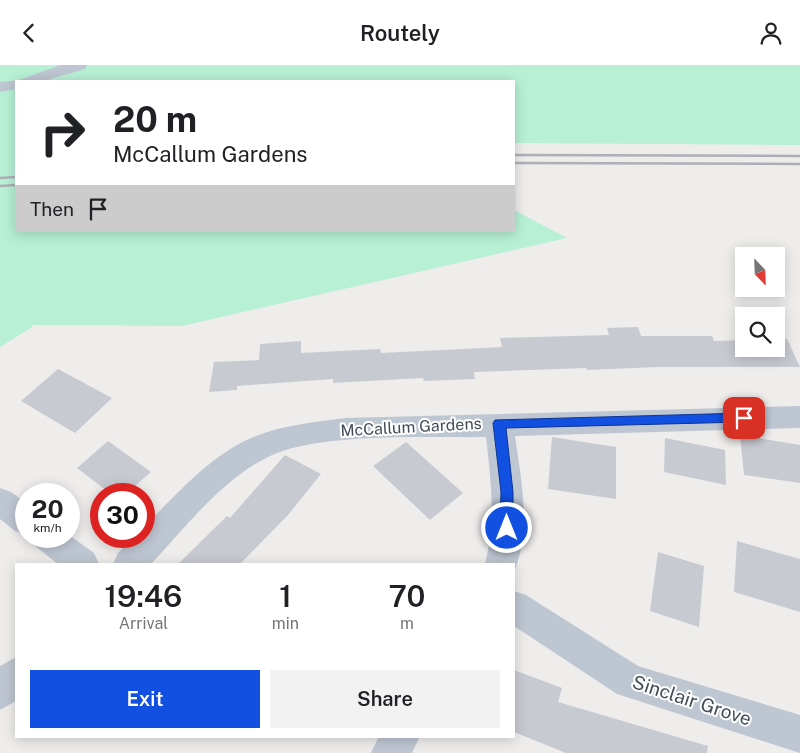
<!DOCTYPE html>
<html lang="en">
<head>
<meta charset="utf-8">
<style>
  body { margin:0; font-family:"Public Sans",sans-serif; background:#f2f2f2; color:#202124; height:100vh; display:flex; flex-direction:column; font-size:19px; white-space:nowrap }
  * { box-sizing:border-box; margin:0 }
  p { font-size:16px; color:#757577 }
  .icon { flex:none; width:28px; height:28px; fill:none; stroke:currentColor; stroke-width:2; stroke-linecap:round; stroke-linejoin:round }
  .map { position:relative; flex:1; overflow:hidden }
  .details { position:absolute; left:15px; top:498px; width:500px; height:175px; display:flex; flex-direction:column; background:#fff; border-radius:0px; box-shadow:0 2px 12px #0003 }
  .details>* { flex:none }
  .guide { position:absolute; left:15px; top:15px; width:500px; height:152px; border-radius:0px; box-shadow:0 2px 12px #0003; background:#fff; color:#202124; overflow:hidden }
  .needle { width:32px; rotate:157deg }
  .fabs { position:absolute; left:735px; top:182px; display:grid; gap:10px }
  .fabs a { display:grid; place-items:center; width:50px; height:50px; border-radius:0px; background:#fff; box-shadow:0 2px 12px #0003; font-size:25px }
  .speed { position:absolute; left:15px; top:418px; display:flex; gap:10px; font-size:25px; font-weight:700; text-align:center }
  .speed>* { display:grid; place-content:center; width:65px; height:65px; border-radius:50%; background:#fff; box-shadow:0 2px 12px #0003; line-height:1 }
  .speed small { font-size:12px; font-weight:400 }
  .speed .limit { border:8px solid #d22; background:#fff; color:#111 }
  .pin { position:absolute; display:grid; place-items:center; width:42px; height:42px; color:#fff; margin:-21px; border-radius:10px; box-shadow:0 2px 8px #0006 }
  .me { position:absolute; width:55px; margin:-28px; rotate:0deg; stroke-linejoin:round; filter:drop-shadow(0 0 4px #0008) }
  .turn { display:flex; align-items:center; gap:18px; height:105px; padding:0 15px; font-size:22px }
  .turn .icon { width:65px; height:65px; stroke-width:2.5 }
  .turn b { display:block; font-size:35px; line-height:42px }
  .then { display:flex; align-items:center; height:48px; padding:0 15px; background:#0003; gap:10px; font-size:19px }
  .eta { display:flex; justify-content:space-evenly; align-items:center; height:85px; text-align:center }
  .eta b { font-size:30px; font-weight:600; line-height:35px }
  .button { display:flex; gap:10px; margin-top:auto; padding:10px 15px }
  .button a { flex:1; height:58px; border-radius:0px; background:#1250e2; color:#fff; font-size:20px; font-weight:600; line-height:58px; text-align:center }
  .button a+a { background:#f2f2f2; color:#202124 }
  header { display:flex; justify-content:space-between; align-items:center; height:65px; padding:0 15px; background:#fff; font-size:22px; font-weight:600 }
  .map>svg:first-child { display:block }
</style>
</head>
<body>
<header><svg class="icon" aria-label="back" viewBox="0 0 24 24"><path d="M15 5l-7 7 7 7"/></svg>Routely<svg class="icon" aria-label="person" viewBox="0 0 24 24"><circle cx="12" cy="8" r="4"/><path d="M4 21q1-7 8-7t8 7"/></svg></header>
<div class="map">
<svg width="800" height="688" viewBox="0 0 800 688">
  <rect width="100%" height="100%" fill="#efecec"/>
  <!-- green -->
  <path fill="#b7f0d5" d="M0,0H800V80L514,78V16H16V166H514V145L567,173L182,261L32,260V262L0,282Z"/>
  <!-- building -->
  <path fill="#c8cad2" d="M638,262L641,271H712L714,276L744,275V284H776V274H787L800,302H658L587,305L586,303L474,307L475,314L424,316L423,313L333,318V314L237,321V325L209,327L214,297L259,295L260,279L301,276V288L380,284L381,288L502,282L500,273L609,270L607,263Z
    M58,304L112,333L75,368L21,336Z
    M740,370L800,380V418L744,410Z
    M552,372L616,382V434L548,424Z
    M665,373L725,385L726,420L664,407Z
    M108,376L151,407L126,429H111L77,403Z
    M406,377L463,428L430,455L373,401Z
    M285,390L321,409L288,450L240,499H178L227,451L230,453Z
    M737,476L800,494V547L734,527Z
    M658,487L704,501L699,562L650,546Z
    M514,605L562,623L558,637L708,681L707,688H566L514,667Z"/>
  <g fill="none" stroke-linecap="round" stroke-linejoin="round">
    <!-- minor -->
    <path fill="#bec6d2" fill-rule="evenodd" d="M61,0H87L85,4L44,16H16V24L0,27V17L19,15Z
      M800,341V363L515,371C521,414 532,465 514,507V499H485C496,456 491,415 486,372C429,373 317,367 268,392C221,415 186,462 151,499H113L118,488L135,471H144V462C176,430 212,388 256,371C284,360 315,357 345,353Z
      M0,423L11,427L26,438V470L15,466L0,454Z
      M69,470L94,488L99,499H58L35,481L30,471Z
      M514,526L526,530L638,601L800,650V688L617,629L514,561Z
      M16,592V636L0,645V601Z
      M379,671H420L412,688H371Z"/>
    <!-- rail -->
    <path stroke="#aeb0b7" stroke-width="2.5" d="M514,90L800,91
      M514,98L800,99
      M0,113L16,112
      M0,121L16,120"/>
  </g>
  <!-- route -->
  <path fill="#1250e2" stroke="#0c3493" d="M744,348L749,353L744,357L506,363L513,427V463L511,467L507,469L502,467L500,463L501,427L493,358L495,355Z"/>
  <g text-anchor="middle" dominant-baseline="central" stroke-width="4" stroke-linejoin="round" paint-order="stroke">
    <!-- street labels -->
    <g font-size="16" fill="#444c5a" stroke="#fff">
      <text transform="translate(411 362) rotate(-3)">McCallum Gardens</text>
    </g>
    <!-- near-street labels -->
    <g font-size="19" fill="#444c5a" stroke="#fff">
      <text transform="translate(692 635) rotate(18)">Sinclair Grove</text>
    </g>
  </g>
</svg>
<div class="fabs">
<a><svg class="needle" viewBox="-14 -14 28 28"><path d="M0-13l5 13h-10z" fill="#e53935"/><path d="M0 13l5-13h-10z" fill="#757577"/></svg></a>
<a><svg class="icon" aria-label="search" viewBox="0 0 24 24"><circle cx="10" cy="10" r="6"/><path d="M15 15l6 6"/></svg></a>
</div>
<div class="speed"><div>20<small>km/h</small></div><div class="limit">30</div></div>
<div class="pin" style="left:744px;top:353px;background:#d93025"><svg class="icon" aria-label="arrive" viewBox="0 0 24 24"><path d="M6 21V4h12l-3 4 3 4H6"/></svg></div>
<svg class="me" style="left:507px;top:463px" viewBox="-20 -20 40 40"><circle r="17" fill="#1250e2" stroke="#fff" stroke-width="3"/><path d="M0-11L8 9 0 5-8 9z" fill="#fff"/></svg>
<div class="guide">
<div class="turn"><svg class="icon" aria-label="right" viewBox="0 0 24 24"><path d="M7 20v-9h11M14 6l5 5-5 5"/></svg><div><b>20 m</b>McCallum Gardens</div></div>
<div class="then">Then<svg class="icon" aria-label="arrive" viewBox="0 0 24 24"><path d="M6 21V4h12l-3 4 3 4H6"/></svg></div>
</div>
<section class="details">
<div class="eta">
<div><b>19:46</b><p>Arrival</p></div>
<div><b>1</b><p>min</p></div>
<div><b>70</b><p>m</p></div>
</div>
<div class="button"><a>Exit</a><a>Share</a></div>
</section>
</div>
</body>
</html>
